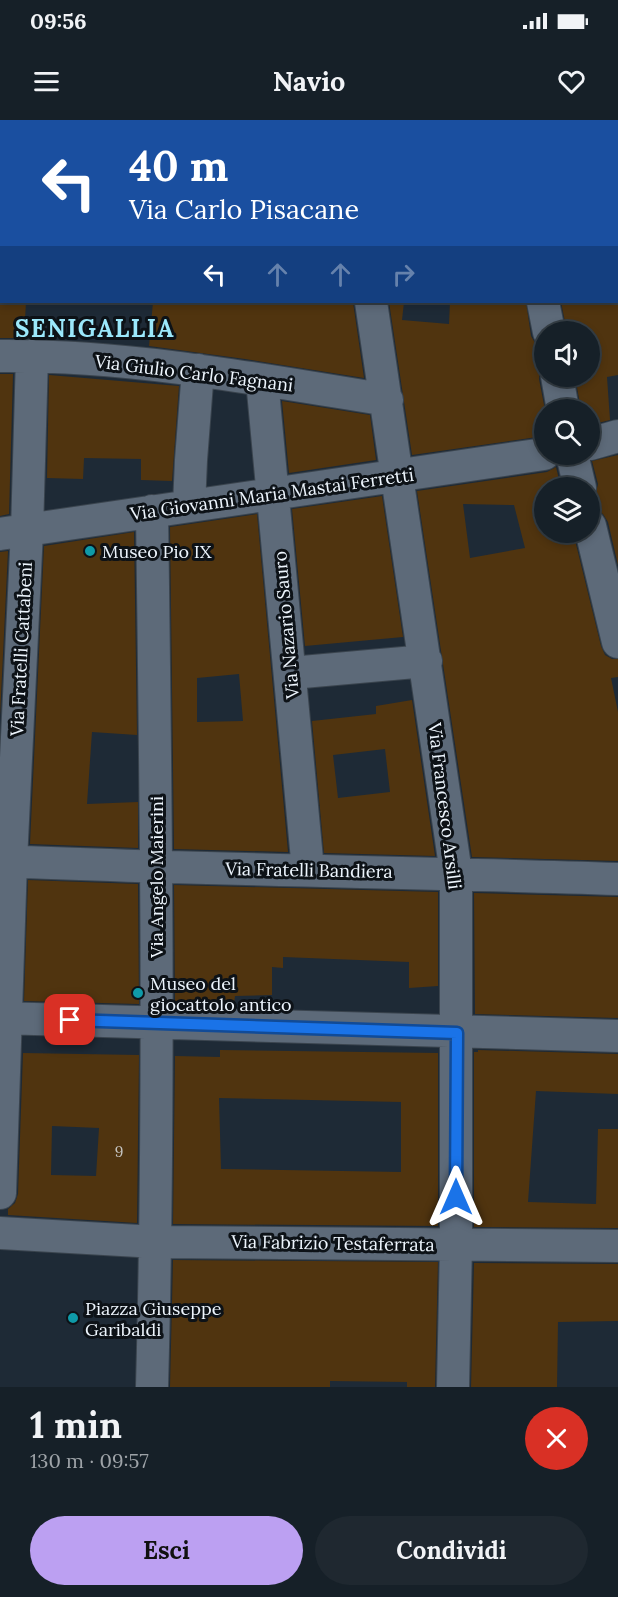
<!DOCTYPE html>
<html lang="it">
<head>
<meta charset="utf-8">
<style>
  body { margin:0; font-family:Lora,serif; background:#1f2830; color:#f1f3f6; height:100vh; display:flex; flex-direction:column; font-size:22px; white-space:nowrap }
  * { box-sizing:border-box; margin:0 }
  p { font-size:20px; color:#9ea3a8 }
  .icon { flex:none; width:33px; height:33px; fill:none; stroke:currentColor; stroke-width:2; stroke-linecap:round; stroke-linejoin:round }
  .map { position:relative; height:1267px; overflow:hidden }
  .side { display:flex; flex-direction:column; background:#162028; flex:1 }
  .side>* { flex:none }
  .banner { position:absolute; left:0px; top:0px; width:618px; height:183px; box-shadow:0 3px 9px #0003,0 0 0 2px #353e45; background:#1a4fa0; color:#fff; overflow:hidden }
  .controls { position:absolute; left:534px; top:201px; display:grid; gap:12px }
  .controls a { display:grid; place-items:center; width:66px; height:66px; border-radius:50%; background:#162028; box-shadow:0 3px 9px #0003,0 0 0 2px #353e45; font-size:30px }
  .pin { position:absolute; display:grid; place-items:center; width:51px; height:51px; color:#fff; margin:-26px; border-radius:12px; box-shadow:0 3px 9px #0006 }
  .me { position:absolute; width:66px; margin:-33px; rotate:0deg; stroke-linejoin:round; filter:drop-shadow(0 0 4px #0008) }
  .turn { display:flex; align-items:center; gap:21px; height:126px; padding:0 30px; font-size:27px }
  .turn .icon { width:78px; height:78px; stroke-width:2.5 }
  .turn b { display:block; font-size:42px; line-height:51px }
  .lanes { display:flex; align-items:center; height:57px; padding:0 30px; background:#0003; justify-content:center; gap:30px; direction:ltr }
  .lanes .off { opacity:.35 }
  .round { display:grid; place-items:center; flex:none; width:63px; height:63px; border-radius:32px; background:#1f2830 }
  .overview { display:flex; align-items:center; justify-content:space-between; height:102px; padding:0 30px }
  h1 { font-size:36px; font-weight:700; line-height:45px }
  .button { display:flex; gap:12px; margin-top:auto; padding:12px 30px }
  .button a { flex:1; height:69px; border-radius:36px; background:#bca0f2; color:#111; font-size:24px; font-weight:700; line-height:69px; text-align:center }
  .button a+a { background:#1f2830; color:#f1f3f6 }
  .status { display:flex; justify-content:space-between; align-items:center; height:42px; padding:0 30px; background:#162028; direction:ltr }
  .status svg { height:16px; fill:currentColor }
  header { display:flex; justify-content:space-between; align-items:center; height:78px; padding:0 30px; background:#162028; font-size:27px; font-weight:700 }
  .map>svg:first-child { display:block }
</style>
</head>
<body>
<div class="status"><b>09:56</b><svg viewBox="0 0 49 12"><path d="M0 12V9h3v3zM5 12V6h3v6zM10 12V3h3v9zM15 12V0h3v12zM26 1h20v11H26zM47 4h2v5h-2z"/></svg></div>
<header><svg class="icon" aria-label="menu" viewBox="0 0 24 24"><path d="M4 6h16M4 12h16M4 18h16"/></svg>Navio<svg class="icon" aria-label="heart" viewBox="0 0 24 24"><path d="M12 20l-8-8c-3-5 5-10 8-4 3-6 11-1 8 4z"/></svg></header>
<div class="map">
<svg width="618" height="1267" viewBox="0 0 618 1267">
  <rect width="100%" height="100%" fill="#1e2a36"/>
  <!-- building -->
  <path fill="#50340f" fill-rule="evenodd" d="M0,182H26L24,218H0Z
    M153,182H353L364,258L245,239L149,226Z
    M389,182H404L402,200L449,204L450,182H526L531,216L535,223L541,228L544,243L540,250L539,259L545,290L544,316L412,335Z
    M561,182H618V255L607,257L610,300L590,305V290H581L575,256H590V212H567Z
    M0,254H13L9,394L0,396Z
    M49,255L179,266L172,361L141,360V339L84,338L83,359L47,358Z
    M282,281L370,295L376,340L289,353Z
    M618,335V445L608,402L603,394L598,391L595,377L598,364L592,341Z
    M556,347L561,368H544V412H573L601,526L605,535L612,539H618V557L611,558L618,592V741L472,737L417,371L547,352ZM463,384L514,385L525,428L470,438Z
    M382,376L403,517L305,526L292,389Z
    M257,394L288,732L174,729L170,407ZM239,554L243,601L197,602V558Z
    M134,412L137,615L92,612L87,684L138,682V728L30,724L44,426Z
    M8,431L0,596V432Z
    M412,580L435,736L324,733L312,601L376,594V586ZM385,629L390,672L338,678L333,635Z
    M28,760L138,764L139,884L24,881Z
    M174,765L438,772V866L409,868V842L283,837V848L272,847V875L235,876L234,883L175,881Z
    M474,773L618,777V898L475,894Z
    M220,930L438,933V1106L173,1104L175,936L220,937ZM219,978L401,982V1052L221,1049Z
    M478,930L618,934V974L536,971L528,1082L596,1084L598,1009H618V1108L474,1107V932H478Z
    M23,933L139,935L137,1103L8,1095V1089L15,1083L18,1074ZM52,1006L99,1008L96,1056L51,1055Z
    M173,1140L438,1142L435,1267H407V1262L330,1261V1267H170Z
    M474,1143L618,1144V1201L558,1202L557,1267H471Z"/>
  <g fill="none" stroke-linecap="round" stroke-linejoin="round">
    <!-- street casing -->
    <g stroke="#3a444e" stroke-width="34">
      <path id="street" d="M151,0V2
        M346,0V2
        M558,2V0
        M0,60H2
        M616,154H618
        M371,182L456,753V1124L453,1267
        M543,182L549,212
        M0,236C130,235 259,259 387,280
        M557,256L563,290
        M262,260L308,750
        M590,324L618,316
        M572,334L580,368
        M189,386L191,340L198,250
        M152,391C156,683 160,975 152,1267
        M590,406L618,522
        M0,414L544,334
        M291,553L426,541
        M0,741C206,750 412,752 618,759
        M0,898L618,916
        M0,1073L11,741L27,411L32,236
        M0,1113L156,1122L618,1126"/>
    </g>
    <!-- street -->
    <use href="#street" stroke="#5d6a79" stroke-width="32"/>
  </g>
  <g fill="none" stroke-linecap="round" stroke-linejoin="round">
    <!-- route casing -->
    <g stroke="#114b97" stroke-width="15">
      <path id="route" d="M70,900L457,913L456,1077"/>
    </g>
    <!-- route -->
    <use href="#route" stroke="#1a73e8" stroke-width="10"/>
  </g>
  <!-- markers -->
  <g fill="#0f9aa8" stroke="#0d1217" stroke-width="2">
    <circle cx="90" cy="431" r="6"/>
    <circle cx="138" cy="873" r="6"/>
    <circle cx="73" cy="1198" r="6"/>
  </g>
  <g text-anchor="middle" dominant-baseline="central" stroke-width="6" stroke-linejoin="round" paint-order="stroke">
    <!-- number labels -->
    <g font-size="15" fill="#c6c5c2">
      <text x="119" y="1031">9</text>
    </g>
    <!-- street labels -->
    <g font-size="18" fill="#edf5fd" stroke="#0d1217">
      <text transform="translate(194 253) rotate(7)">Via Giulio Carlo Fagnani</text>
      <text transform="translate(272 374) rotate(-8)">Via Giovanni Maria Mastai Ferretti</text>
      <text transform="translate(286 505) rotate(-95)">Via Nazario Sauro</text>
      <text transform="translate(21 529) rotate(-87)">Via Fratelli Cattabeni</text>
      <text transform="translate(445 686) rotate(83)">Via Francesco Arsilli</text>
      <text transform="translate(309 750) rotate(1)">Via Fratelli Bandiera</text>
      <text transform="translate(156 757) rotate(-90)">Via Angelo Maierini</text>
      <text transform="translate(333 1123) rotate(1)">Via Fabrizio Testaferrata</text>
    </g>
    <!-- poi labels -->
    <g font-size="18" fill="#edf5fd" stroke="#0d1217" text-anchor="start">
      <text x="102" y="431">Museo Pio IX</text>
      <text x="150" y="863">Museo del<tspan x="150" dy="21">giocattolo antico</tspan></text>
      <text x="85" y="1188">Piazza Giuseppe<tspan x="85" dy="21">Garibaldi</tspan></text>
    </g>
    <!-- district labels -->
    <g font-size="24" font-weight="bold" letter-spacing="1.5" fill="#9be8fb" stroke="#0d1217">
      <text x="95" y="208">SENIGALLIA</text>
    </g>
  </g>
</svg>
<div class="controls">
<a><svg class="icon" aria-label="sound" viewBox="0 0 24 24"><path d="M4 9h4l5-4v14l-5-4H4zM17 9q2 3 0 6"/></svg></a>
<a><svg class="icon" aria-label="search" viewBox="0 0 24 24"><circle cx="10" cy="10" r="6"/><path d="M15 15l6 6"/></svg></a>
<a><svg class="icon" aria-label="layers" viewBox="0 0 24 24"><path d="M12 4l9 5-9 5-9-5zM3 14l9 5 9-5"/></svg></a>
</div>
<div class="pin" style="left:70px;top:900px;background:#d93025"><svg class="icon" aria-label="arrive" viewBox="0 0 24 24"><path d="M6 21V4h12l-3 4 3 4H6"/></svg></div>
<svg class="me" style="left:456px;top:1077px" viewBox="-20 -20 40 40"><path d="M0-17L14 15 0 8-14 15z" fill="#1a73e8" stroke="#fff" stroke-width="4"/></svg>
<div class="banner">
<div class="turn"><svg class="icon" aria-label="left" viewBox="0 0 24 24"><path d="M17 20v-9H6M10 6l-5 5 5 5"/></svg><div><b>40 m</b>Via Carlo Pisacane</div></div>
<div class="lanes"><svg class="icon" aria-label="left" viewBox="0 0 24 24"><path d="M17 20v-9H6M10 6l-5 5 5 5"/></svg><svg class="icon off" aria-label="ahead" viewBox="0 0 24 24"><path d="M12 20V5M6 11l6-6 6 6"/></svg><svg class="icon off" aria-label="ahead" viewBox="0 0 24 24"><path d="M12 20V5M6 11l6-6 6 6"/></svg><svg class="icon off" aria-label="right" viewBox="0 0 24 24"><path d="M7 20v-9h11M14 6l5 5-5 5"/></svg></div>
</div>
</div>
<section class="side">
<div class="overview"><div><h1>1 min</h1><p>130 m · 09:57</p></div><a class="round" style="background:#d93025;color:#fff"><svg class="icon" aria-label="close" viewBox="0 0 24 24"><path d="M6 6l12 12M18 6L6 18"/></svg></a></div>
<div class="button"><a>Esci</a><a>Condividi</a></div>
</section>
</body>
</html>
